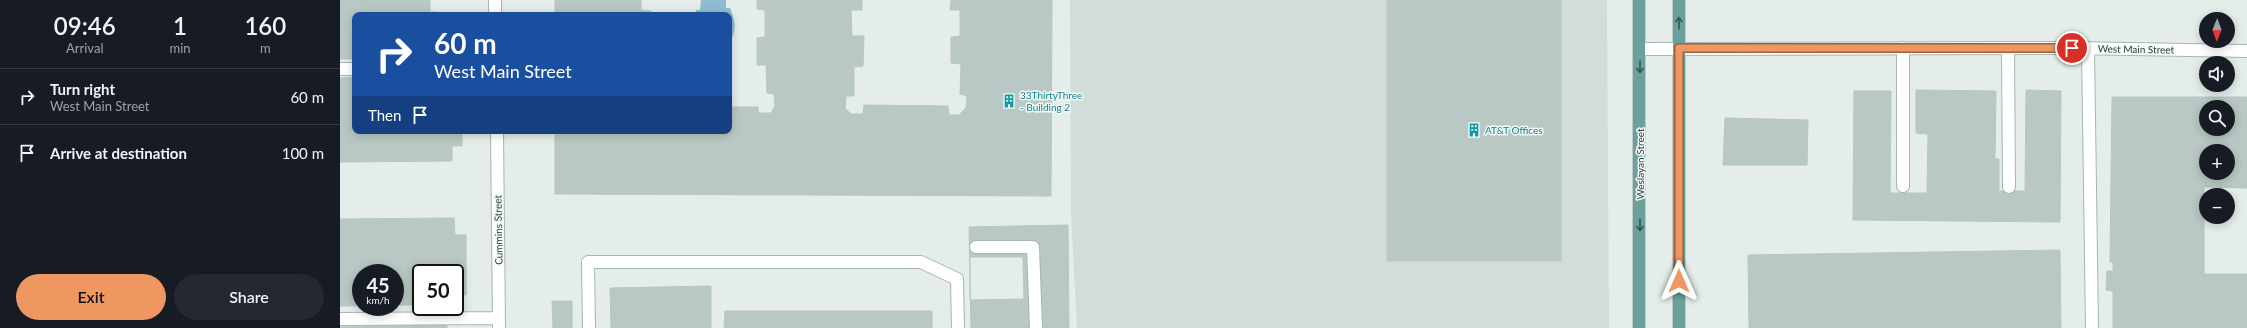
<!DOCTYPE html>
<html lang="en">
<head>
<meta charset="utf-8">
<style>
  body { margin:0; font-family:Lato,sans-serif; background:#242831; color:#f1f3f6; height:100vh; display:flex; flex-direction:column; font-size:15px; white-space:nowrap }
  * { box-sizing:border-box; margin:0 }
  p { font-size:13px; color:#9ea1a6 }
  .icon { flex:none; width:22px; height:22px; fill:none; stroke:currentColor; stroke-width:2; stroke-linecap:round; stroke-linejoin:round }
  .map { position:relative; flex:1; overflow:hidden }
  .sheet { display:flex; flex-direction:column; background:#171b24; width:340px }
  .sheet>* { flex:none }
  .top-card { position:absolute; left:12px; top:12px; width:380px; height:122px; border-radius:8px; box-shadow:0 2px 10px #0003; background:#1a4fa0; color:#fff; overflow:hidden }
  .needle { width:26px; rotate:181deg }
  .buttons { position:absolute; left:1859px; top:12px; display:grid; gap:8px }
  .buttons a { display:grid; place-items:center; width:36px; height:36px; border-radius:50%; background:#171b24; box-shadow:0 2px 10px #0003; font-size:20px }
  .speed { position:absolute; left:12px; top:264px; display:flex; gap:8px; font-size:20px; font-weight:700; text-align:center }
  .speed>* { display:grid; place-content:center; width:52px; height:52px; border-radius:50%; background:#171b24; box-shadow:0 2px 10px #0003; line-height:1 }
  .speed small { font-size:10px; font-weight:400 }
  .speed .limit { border:2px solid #111; border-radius:6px; background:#fff; color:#111 }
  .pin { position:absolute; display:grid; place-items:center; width:34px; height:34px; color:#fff; margin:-17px; border:2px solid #fff; border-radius:50%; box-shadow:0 1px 4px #0007 }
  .me { position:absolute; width:44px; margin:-22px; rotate:0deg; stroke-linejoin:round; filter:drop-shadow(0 0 3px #0008) }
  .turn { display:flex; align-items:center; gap:14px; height:84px; padding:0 16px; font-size:18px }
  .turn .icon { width:52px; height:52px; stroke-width:2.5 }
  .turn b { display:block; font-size:28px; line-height:34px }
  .then { display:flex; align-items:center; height:38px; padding:0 16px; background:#0003; gap:8px; font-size:15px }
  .eta { display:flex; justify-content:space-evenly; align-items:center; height:68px; text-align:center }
  .eta b { font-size:24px; font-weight:600; line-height:28px }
  .action { display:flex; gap:8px; margin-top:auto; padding:8px 16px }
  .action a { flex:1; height:46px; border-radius:24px; background:#ee9761; color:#111; font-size:16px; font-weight:600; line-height:46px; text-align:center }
  .action a+a { background:#242831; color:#f1f3f6 }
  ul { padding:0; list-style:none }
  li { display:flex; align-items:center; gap:12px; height:56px; padding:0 16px; border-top:1px solid #363941 }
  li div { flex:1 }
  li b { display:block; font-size:15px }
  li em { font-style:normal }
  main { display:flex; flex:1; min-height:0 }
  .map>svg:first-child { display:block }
</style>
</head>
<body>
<main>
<section class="sheet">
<div class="eta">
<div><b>09:46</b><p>Arrival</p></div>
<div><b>1</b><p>min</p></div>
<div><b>160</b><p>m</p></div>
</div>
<ul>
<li><svg class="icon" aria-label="right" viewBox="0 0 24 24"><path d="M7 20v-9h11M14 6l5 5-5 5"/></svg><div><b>Turn right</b><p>West Main Street</p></div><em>60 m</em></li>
<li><svg class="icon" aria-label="arrive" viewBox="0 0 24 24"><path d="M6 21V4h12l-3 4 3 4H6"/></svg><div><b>Arrive at destination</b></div><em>100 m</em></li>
</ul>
<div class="action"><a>Exit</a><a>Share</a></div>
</section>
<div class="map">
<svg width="1907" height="328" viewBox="0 0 1907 328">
  <rect width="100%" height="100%" fill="#e4edea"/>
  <!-- built -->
  <path fill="#d2ddd9" d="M730,0H1267L1269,328H737L731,215Z"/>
  <!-- water -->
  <path fill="#8ebdd0" d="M361,0H386V8H390C395,20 397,28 391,40H389V15H356V10H360Z"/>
  <!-- building -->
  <path fill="#b9c8c4" stroke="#b6c6c2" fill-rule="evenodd" d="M0,0H90V12H97L98,15H15V59H0Z
    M215,0H301V10L311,11V15H215Z
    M417,0H522V10H511L512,36H524L523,66L514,67V96H506L505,108L511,114H523L524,105L608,106L609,115H619L626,108L627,96L620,94L621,64L611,63V37L620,36V10H610L611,0H712L711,196L215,194V131H389V107H418V113H431L435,106L434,94L427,93L426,65H417V38L425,37V10L417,9Z
    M1047,0H1221V261H1047Z
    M15,77V131H122V146H112V161L0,162V78Z
    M1576,90L1656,91L1655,159H1659V191H1685L1686,90L1721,91L1720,222L1513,220L1514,91H1551L1550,193H1587L1588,134L1576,133Z
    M1772,97H1907V188L1864,187V274H1907V328H1773V291L1766,290L1767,271H1773V262H1770ZM1866,107H1888V129H1866ZM1866,151H1888V173H1866Z
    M1385,118L1468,120L1467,165H1383Z
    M114,218L115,235H126V295L117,294V305H115V273H81V305H55V273H21V306H0V219Z
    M728,225L729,328H631L629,227Z
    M1720,250L1721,328H1409L1408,255Z
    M630,257H683L684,299L630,300Z
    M371,286V328H271L270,288Z
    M212,301H232V328H213Z
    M385,311H592V328H384Z
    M107,325V328H0V327Z"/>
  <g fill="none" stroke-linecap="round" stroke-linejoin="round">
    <!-- minor casing -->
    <g stroke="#a7b5b2" stroke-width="14">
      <path id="minor" d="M155,0V15
        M1668,48L1669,187
        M1748,48L1752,328
        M1300,49L1733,48L1907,51
        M0,69H15
        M157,131L159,328
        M1563,186V48
        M636,247H693L696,328
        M0,319L158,318
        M249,328L248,262H581L617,279L618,328"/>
    </g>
    <!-- major casing -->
    <g stroke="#c2c9c8" stroke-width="14">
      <path id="major" d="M1339,0V328
        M1299,328V0"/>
    </g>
    <!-- minor -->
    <use href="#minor" stroke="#fff" stroke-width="12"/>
    <!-- major -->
    <use href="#major" stroke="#6aa19b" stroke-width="12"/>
  </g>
  <!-- one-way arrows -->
  <defs><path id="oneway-shaft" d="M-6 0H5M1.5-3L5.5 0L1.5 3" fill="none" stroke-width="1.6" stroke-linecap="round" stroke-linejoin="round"/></defs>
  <g stroke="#365753">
    <use href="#oneway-shaft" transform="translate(1339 23) rotate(-90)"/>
    <use href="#oneway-shaft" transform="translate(1300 67) rotate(90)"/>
    <use href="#oneway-shaft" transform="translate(1300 225) rotate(90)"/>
  </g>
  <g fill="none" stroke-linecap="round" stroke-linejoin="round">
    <!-- route casing -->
    <g stroke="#9b623f" stroke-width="10">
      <path id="route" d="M1339,281V48H1732"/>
    </g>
    <!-- route -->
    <use href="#route" stroke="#ee9761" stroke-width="7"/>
  </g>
  <!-- icons -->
  <defs>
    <g id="building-bare" transform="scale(1.08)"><path d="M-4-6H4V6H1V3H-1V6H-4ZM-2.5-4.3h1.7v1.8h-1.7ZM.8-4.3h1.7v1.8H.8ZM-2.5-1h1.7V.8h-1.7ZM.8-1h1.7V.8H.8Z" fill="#0f9aa8" stroke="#f4f9f8" stroke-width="2.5" paint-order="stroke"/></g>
  </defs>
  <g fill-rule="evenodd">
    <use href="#building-bare" x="669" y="101"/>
    <use href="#building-bare" x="1134" y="130"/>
  </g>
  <g text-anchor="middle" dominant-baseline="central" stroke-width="3" stroke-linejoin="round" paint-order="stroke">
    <!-- street labels -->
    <g font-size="10" fill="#243e3b" stroke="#f4f9f8">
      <text transform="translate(1796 49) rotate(1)">West Main Street</text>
      <text transform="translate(1300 164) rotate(-90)">Weslayan Street</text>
      <text transform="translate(158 230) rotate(-91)">Cummins Street</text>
    </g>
    <!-- culture labels -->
    <g font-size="10" fill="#0d838f" stroke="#f4f9f8" text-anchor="start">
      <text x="680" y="95">33ThirtyThree<tspan x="680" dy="12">- Building 2</tspan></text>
      <text x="1145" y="130">AT&amp;T Offices</text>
    </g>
  </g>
</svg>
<div class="buttons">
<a><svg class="needle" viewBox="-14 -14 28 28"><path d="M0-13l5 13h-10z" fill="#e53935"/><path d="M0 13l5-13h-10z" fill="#9ea1a6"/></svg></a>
<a><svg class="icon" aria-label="sound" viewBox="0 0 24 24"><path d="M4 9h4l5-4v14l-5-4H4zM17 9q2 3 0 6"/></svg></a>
<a><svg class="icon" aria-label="search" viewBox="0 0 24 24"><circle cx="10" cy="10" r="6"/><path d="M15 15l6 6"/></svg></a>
<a>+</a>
<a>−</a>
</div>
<div class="speed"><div>45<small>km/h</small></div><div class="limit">50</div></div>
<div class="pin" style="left:1732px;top:48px;background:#d93025"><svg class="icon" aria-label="arrive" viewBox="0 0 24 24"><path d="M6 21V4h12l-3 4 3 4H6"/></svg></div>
<svg class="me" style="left:1339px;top:281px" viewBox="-20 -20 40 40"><path d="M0-17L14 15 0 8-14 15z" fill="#ee9761" stroke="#fff" stroke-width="4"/></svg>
<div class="top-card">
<div class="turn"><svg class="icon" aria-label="right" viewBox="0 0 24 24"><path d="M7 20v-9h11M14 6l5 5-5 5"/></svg><div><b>60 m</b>West Main Street</div></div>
<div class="then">Then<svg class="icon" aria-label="arrive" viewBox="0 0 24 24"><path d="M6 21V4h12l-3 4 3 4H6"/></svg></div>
</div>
</div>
</main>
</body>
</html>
